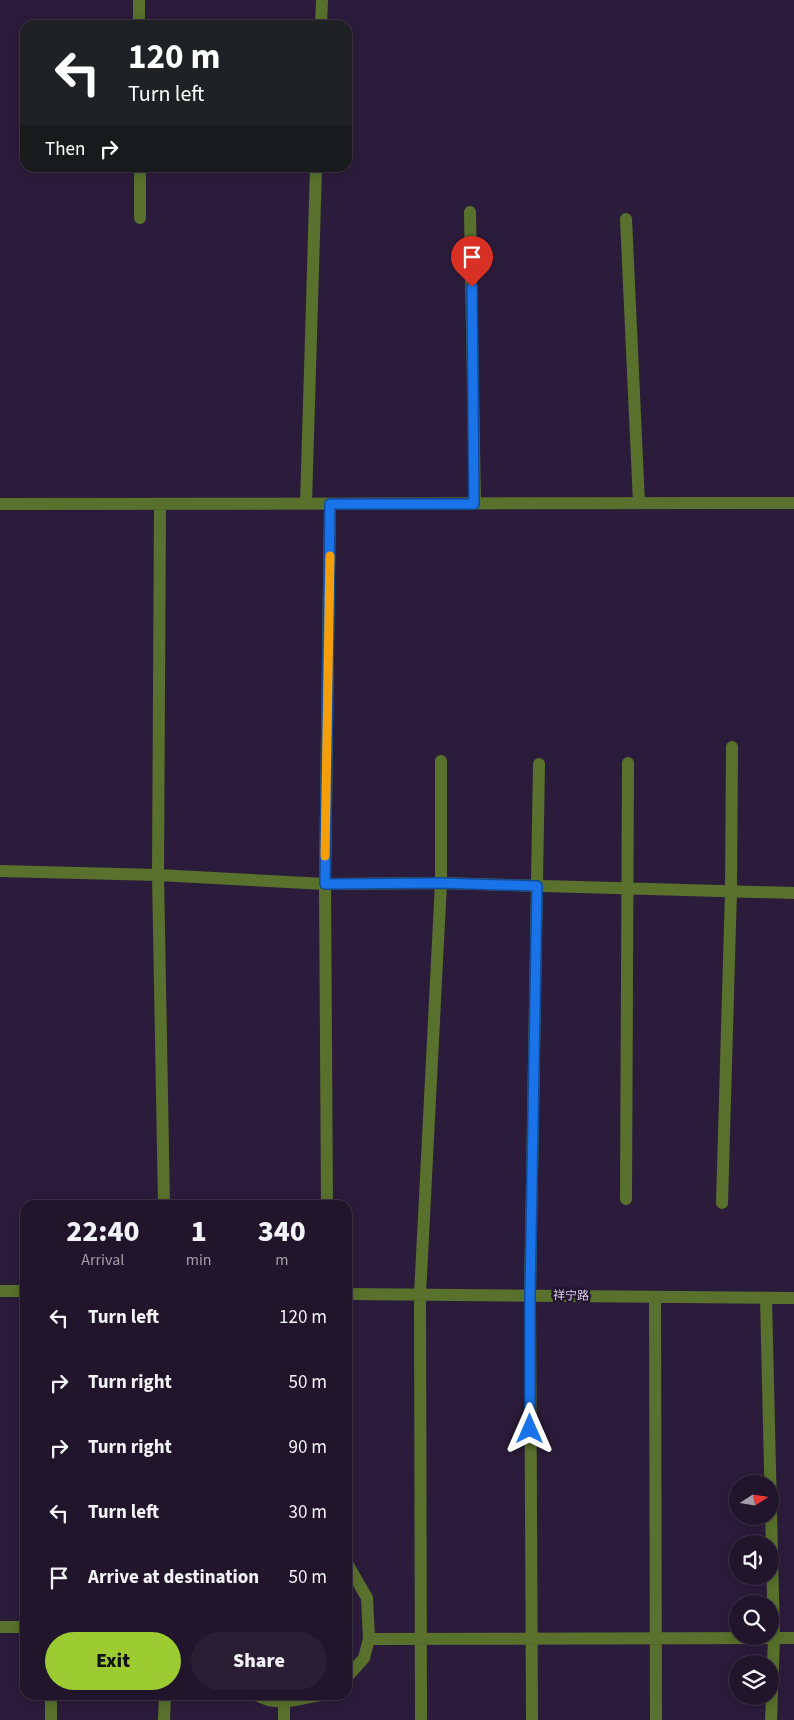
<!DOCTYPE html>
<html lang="en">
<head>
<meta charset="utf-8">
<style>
  body { margin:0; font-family:"Source Sans 3","Noto Sans SC",sans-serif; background:#291e34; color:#f1f3f6; height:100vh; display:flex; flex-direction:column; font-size:19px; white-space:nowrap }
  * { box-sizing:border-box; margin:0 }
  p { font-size:16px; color:#a29fa9 }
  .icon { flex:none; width:28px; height:28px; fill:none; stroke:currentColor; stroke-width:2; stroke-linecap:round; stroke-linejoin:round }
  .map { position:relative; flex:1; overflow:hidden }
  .details { position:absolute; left:20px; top:1200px; width:332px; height:500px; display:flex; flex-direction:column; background:#21152c; border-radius:15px; box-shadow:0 2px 12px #0003,0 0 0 1px #3e3448 }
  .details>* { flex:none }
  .guide { position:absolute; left:20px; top:20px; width:332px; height:152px; border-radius:15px; box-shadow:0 2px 12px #0003,0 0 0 1px #3e3448; background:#202124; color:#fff; overflow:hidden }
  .needle { width:32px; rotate:78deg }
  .buttons { position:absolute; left:729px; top:1475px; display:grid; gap:10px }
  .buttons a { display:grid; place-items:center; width:50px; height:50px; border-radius:50%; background:#21152c; box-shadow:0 2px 12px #0003,0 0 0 1px #3e3448; font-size:25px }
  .pin { position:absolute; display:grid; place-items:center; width:42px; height:42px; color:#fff; margin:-51px -21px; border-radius:50% 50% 50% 0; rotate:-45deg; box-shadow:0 0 5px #0007 }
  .pin .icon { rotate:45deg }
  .me { position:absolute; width:55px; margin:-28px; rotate:0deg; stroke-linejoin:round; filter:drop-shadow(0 0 4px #0008) }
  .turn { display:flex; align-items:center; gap:18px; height:105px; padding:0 25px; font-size:22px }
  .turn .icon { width:65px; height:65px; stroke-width:2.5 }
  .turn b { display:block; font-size:35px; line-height:42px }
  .then { display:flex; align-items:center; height:48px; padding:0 25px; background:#0003; gap:10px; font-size:19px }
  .eta { display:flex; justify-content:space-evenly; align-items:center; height:85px; text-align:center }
  .eta b { font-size:30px; font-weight:800; line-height:35px }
  .cta { display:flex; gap:10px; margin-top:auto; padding:10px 25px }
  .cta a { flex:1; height:58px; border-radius:30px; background:#9ccb32; color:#111; font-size:20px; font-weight:800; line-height:58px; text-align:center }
  .cta a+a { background:#291e34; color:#f1f3f6 }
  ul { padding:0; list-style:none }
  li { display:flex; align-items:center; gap:15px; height:65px; padding:0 25px }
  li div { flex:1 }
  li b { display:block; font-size:19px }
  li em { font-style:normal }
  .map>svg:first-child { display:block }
</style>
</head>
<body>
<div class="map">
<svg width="794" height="1720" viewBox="0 0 794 1720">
  <rect width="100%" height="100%" fill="#2c1c3b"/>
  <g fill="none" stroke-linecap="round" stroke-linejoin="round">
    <!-- minor -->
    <path stroke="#59712c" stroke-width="12" d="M139,0V25
      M321,25L322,0
      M140,168V218
      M470,212L475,504
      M626,219L639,503
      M0,504L794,503
      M160,504L158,875L164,1205
      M306,504L316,168
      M0,871L158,875L325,884L441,883L794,893
      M626,1199L628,763
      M722,1203L731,891L732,747
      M327,1205L325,884L330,504
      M0,1291H25
      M348,1294L794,1298
      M655,1297L656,1720
      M766,1298L774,1638L771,1720
      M348,1565L367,1598L369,1639L364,1658L348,1676
      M0,1627H25
      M369,1639L794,1638
      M51,1695V1720
      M257,1695C276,1707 300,1699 320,1695
      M164,1720L165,1695
      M284,1720V1702
      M421,1720L420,1295L441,883V761
      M532,1720L530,1296L539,764"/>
  </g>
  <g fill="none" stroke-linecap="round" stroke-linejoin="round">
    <!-- route casing -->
    <g stroke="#114b97" stroke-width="12">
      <path id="route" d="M472,287L474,504H330L325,884L441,883L537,886L530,1296V1429"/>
    </g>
    <!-- route -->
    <use href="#route" stroke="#1a73e8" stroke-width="9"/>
    <!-- slow -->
    <path stroke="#f59e0b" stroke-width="9" d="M325,856L330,556"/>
  </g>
  <g text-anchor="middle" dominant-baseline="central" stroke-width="5" stroke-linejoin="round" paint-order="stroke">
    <!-- street labels -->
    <g font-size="12" fill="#ddd4e9" stroke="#221331">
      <text transform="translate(571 1296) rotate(1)">祥宁路</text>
    </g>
  </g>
</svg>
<div class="buttons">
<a><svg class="needle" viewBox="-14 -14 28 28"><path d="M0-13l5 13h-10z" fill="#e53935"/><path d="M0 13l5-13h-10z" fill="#a29fa9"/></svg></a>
<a><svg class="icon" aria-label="sound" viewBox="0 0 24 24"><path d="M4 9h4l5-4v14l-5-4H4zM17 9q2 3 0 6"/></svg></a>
<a><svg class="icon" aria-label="search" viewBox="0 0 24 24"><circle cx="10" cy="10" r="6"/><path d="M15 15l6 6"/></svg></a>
<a><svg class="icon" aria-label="layers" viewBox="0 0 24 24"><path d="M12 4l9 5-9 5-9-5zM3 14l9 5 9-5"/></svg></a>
</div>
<div class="pin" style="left:472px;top:287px;background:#d93025"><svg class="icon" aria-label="arrive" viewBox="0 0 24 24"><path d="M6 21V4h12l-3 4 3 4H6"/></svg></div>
<svg class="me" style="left:530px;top:1429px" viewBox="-20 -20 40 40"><path d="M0-17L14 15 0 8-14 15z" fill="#1a73e8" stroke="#fff" stroke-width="4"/></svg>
<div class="guide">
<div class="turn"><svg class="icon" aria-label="left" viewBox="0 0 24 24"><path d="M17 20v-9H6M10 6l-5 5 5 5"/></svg><div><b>120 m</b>Turn left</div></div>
<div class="then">Then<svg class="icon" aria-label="right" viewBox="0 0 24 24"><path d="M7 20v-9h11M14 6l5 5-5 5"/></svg></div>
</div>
<section class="details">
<div class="eta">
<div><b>22:40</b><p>Arrival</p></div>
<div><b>1</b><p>min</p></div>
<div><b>340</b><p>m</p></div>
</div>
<ul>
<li><svg class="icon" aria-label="left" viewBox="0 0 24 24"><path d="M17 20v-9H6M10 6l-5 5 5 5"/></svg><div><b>Turn left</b></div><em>120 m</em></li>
<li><svg class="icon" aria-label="right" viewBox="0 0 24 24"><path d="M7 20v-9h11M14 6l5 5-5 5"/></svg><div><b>Turn right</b></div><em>50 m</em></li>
<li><svg class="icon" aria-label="right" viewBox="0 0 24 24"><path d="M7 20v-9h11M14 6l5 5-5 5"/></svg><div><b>Turn right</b></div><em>90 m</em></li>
<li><svg class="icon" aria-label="left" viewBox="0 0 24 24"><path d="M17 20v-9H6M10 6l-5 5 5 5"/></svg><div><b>Turn left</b></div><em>30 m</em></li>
<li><svg class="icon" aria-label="arrive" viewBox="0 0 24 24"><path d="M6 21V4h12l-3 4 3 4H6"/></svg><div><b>Arrive at destination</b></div><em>50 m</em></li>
</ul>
<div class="cta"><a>Exit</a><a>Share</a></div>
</section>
</div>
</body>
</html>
